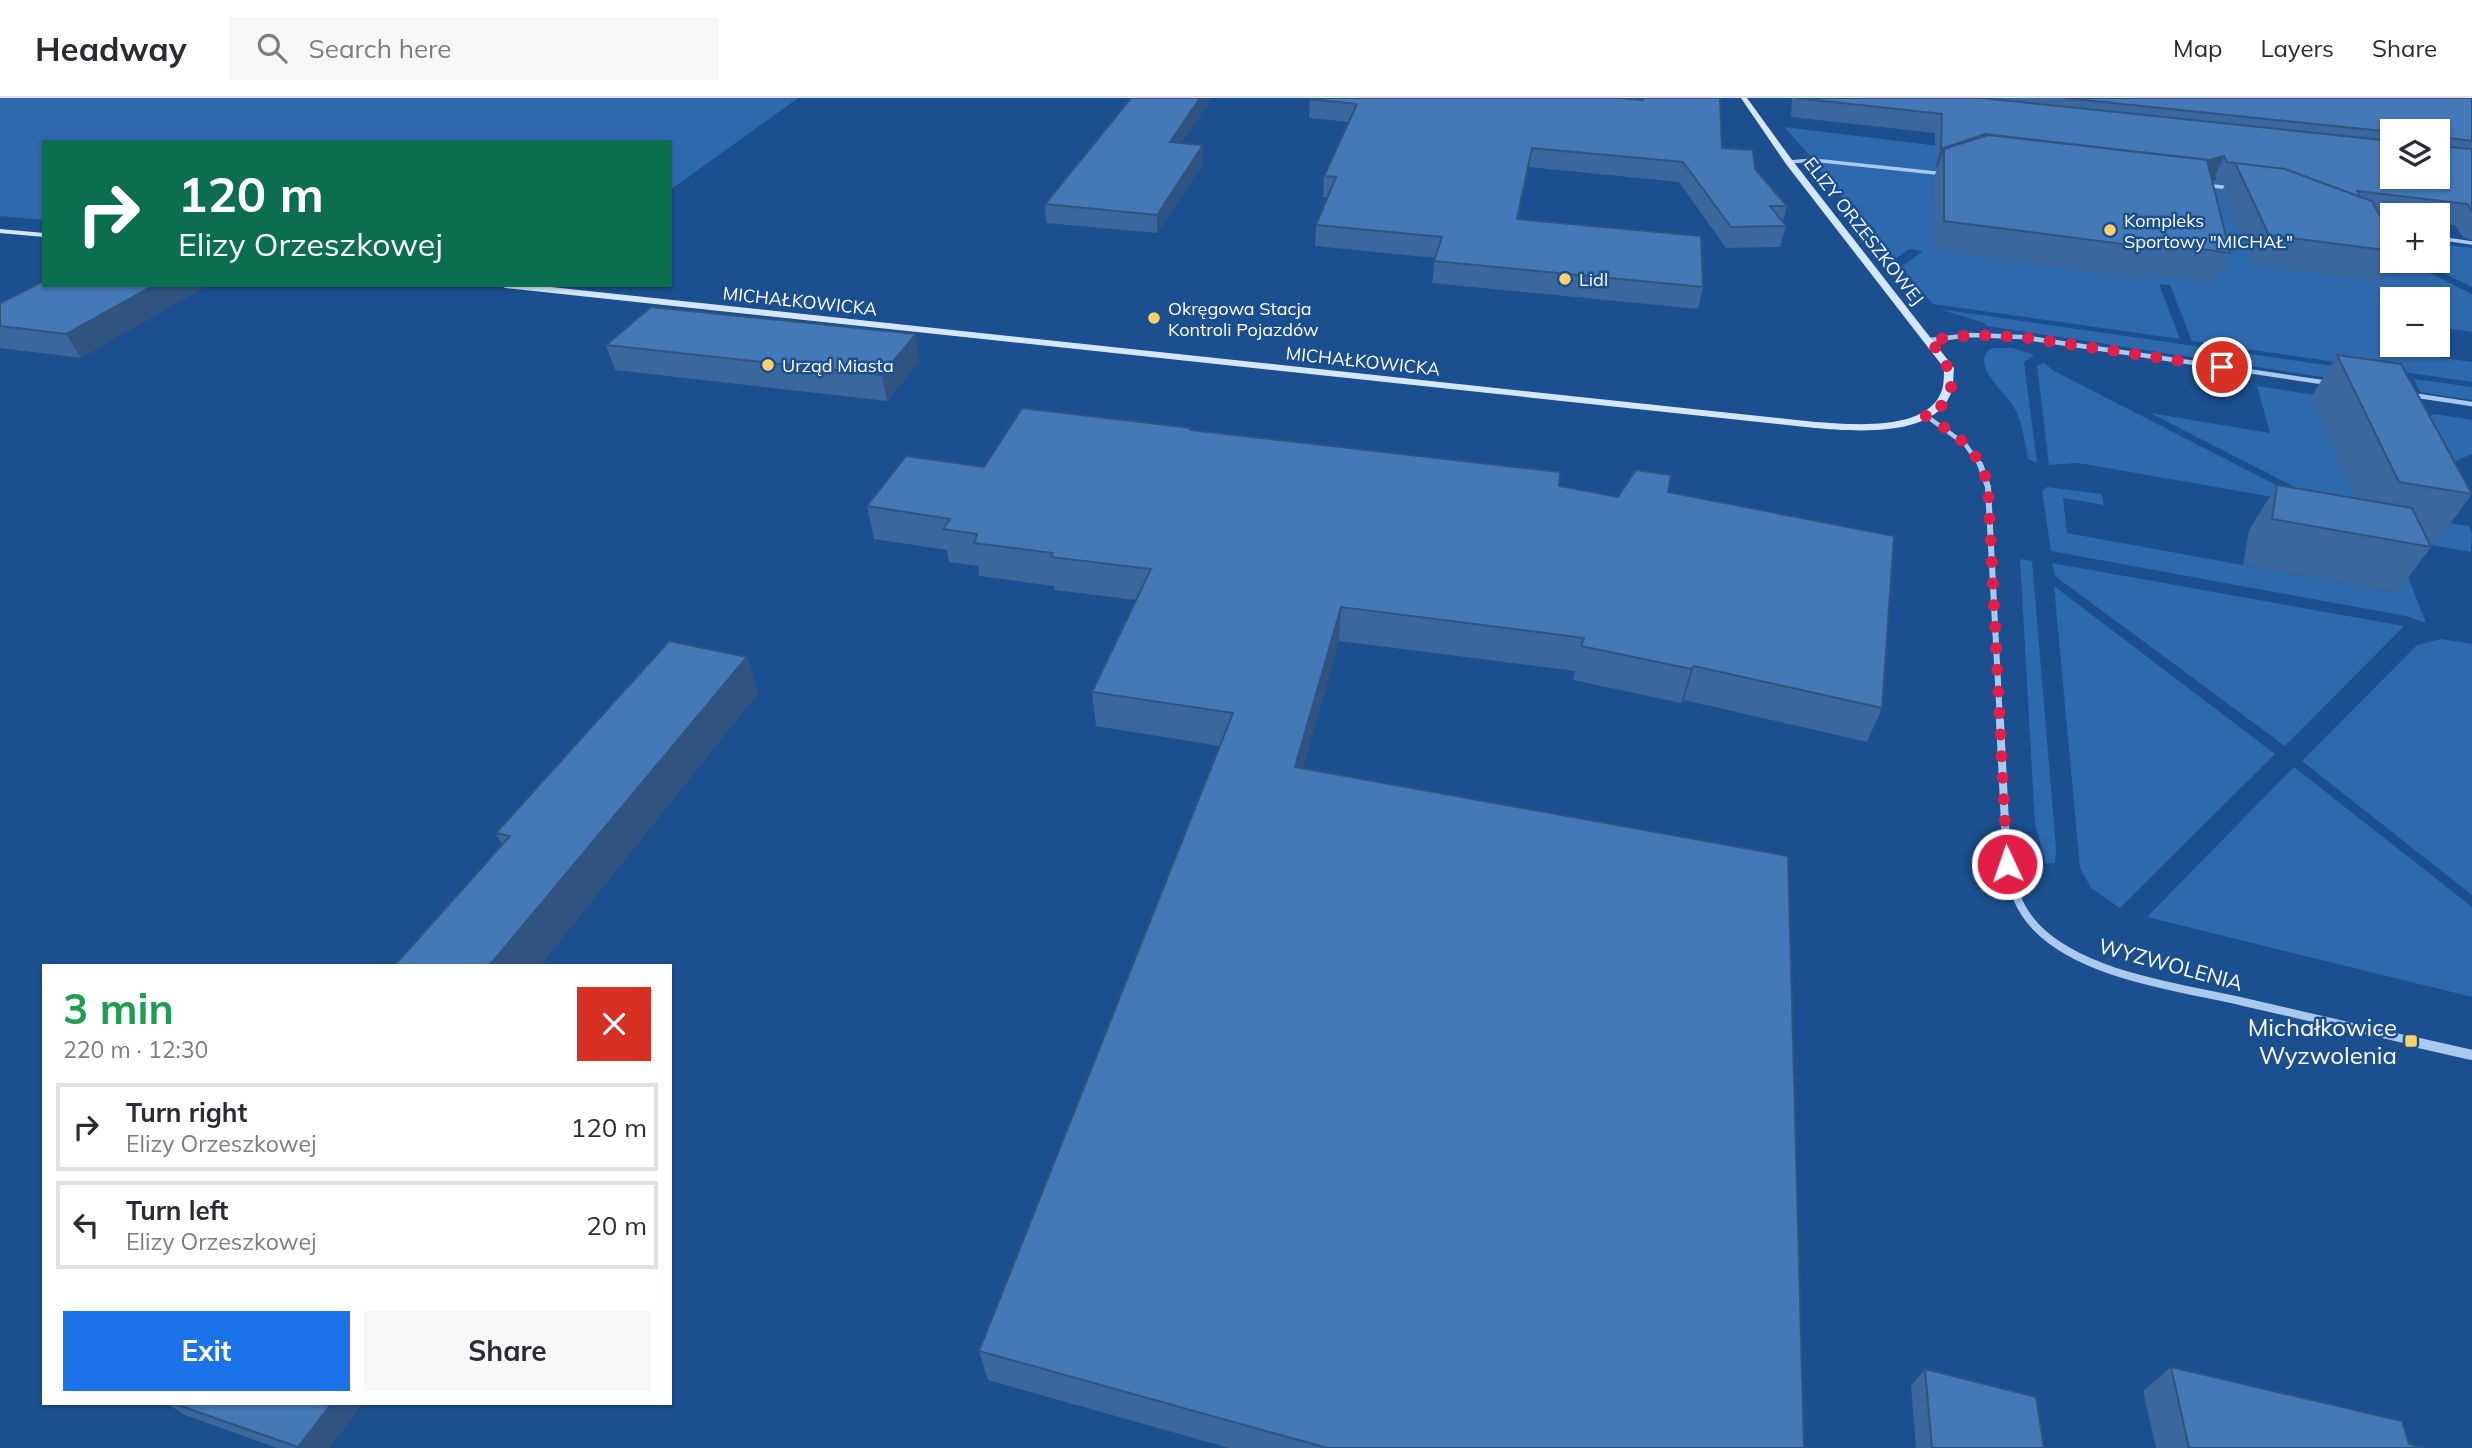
<!DOCTYPE html>
<html lang="en">
<head>
<meta charset="utf-8">
<style>
  body { margin:0; font-family:Mulish,sans-serif; background:#f7f7f7; color:#2b2b33; height:100vh; display:flex; flex-direction:column; font-size:26px; white-space:nowrap }
  * { box-sizing:border-box; margin:0 }
  p { font-size:23px; color:#7c7c81 }
  .icon { flex:none; width:38px; height:38px; fill:none; stroke:currentColor; stroke-width:2; stroke-linecap:round; stroke-linejoin:round }
  .map { position:relative; flex:1; overflow:hidden }
  .side { position:absolute; left:42px; top:866px; width:630px; height:441px; display:flex; flex-direction:column; background:#fff; border-radius:0px; box-shadow:0 2px 5px #0004 }
  .side>* { flex:none }
  .guide { position:absolute; left:42px; top:42px; width:630px; height:147px; border-radius:0px; box-shadow:0 2px 5px #0004; background:#0b6e4f; color:#fff; overflow:hidden }
  .fabs { position:absolute; left:2380px; top:21px; display:grid; gap:14px }
  .fabs a { display:grid; place-items:center; width:70px; height:70px; border-radius:0px; background:#fff; box-shadow:0 2px 5px #0004; font-size:35px }
  .pin { position:absolute; display:grid; place-items:center; width:60px; height:60px; color:#fff; margin:-30px; border:4px solid #fff; border-radius:50%; box-shadow:0 2px 7px #0007 }
  .me { position:absolute; width:77px; margin:-38px; rotate:357deg; stroke-linejoin:round; filter:drop-shadow(0 0 5px #0008) }
  .turn { display:flex; align-items:center; gap:24px; height:147px; padding:0 21px; font-size:32px }
  .turn .icon { width:91px; height:91px; stroke-width:2.5 }
  .turn b { display:block; font-size:49px; line-height:60px }
  .round { display:grid; place-items:center; flex:none; width:74px; height:74px; border-radius:0px; background:#f7f7f7 }
  .headline { display:flex; align-items:center; justify-content:space-between; height:119px; padding:0 21px }
  h1 { font-size:42px; font-weight:700; line-height:52px; color:#1e9e55 }
  .cta { display:flex; gap:14px; margin-top:auto; padding:14px 21px }
  .cta a { flex:1; height:80px; border-radius:0px; background:#1a73e8; color:#fff; font-size:28px; font-weight:700; line-height:80px; text-align:center }
  .cta a+a { background:#f7f7f7; color:#2b2b33 }
  ul { padding:0; list-style:none }
  li { display:flex; align-items:center; gap:21px; height:88px; margin:0 14px 10px; padding:0 7px; border:4px solid #e1e1e2; border-radius:0px }
  li div { flex:1 }
  li b { display:block; font-size:26px }
  li em { font-style:normal }
  header { display:flex; align-items:center; gap:42px; box-sizing:border-box; height:98px; padding:0 35px; background:#fff; border-bottom:2px solid #e1e1e2 }
  header strong { font-size:33px }
  nav { display:flex; gap:38px; margin-inline-start:auto; font-size:24px }
  .search { width:490px; height:63px; background:#f7f7f7; display:flex; align-items:center; gap:18px; box-sizing:border-box; padding:0 24px; border-radius:0px; color:#7c7c81; font-size:26px }
  .map>svg:first-child { display:block }
</style>
</head>
<body>
<header>
<strong>Headway</strong>
<div class="search"><svg class="icon" aria-label="search" viewBox="0 0 24 24"><circle cx="10" cy="10" r="6"/><path d="M15 15l6 6"/></svg>Search here</div>
<nav><a>Map</a><a>Layers</a><a>Share</a></nav>
</header>
<div class="map">
<svg width="2472" height="1350" viewBox="0 0 2472 1350">
  <rect width="100%" height="100%" fill="#1b4f8f"/>
  <!-- green -->
  <path fill="#2e69ad" d="M0,0H798L670,92V44H44V122L0,118Z
    M1784,29L2346,98L2392,163H2405L2472,196V234L2438,229V201H2392V247H2412L2417,256L2472,264V284L2192,243L2170,187L2159,186L2180,241L1933,206L1901,169L1923,153L1909,151L1894,162L1872,135L1875,132L1870,126L1866,128L1852,112L1857,111L1854,107H1848L1836,92L1841,93L1830,85L1820,73L1821,70Z
    M2438,146L2472,150V189L2419,163H2438Z
    M1939,211L2394,277L2401,291L1987,228L1984,225Z
    M1992,250H2013L2034,257L2024,264L2037,365L2028,361C2025,344 2023,329 2016,313C2009,297 1985,281 1984,263C1983,257 1988,253 1992,250Z
    M2044,265L2054,273L2325,412L2302,404L2078,365L2049,367L2037,268Z
    M2414,281L2472,289V302L2420,294Z
    M2257,288L2399,310L2429,422L2469,428L2472,435L2471,454L2369,436L2338,411L2150,315L2270,335Z
    M2435,316L2472,322V356L2452,365L2429,318Z
    M2047,389L2102,396L2104,407L2063,400L2067,435L2397,495L2407,476L2426,525L2406,518L2051,453L2042,393Z
    M2020,461L2032,463L2056,750L2055,765L2046,766L2035,726Z
    M2052,465L2404,528L2285,648L2055,478Z
    M2054,488L2275,656L2120,810L2091,790L2080,770Z
    M2441,541L2472,546V797L2302,663L2417,547Z
    M2294,669L2472,809V899L2147,819Z"/>
  <g fill="none" stroke-linecap="round" stroke-linejoin="round">
    <!-- street-far4 -->
    <path stroke="#a9c9ee" stroke-width="3.5" d="M1789,64L1813,62L1936,75L1944,72
      M2204,87L2231,90
      M2438,140L2472,145"/>
    <!-- street-far3 -->
    <path stroke="#a9c9ee" stroke-width="4.5" d="M1930,242L1971,237L2021,239L2328,285
      M2412,297L2472,306
      M1925,317L1965,346L1981,368"/>
    <!-- street-far2 -->
    <path stroke="#a9c9ee" stroke-width="6" d="M1980,366L1988,389L2000,624"/>
    <!-- street-far1 -->
    <path stroke="#a9c9ee" stroke-width="8" d="M2000,623L2007,767C2013,791 2018,810 2036,829C2083,878 2180,889 2244,904C2305,918 2365,932 2426,946"/>
    <!-- street -->
    <path stroke="#a9c9ee" stroke-width="10" d="M2419,945L2472,957"/>
    <!-- secondary -->
    <path fill="#d6e6fa" fill-rule="evenodd" d="M1741,0H1747L1792,62L1954,270C1953,277 1954,285 1952,292C1938,341 1853,333 1815,330L505,190L501,187H532L1815,324C1849,326 1928,335 1942,292C1944,286 1944,277 1944,270L1786,66Z
      M0,131L44,135V139L0,135Z"/>
  </g>
  <!-- wall -->
  <path fill="#3a679d" fill-rule="evenodd" d="M1131,0H1212L1181,45L1203,65L1157,135L1046,125L1045,106Z
    M1310,0L1722,50L1755,71L1787,108L1783,124L1786,128L1780,149L1726,150L1679,84L1529,69L1518,121L1703,189L1698,211L1432,185L1435,160L1315,148L1316,127L1328,99H1323L1324,78L1349,24L1309,20Z
    M1792,0H2472V142L2463,139L2455,127L2438,125V117H2392V119L2380,118L2392,140V163H2395L2382,184L2253,167L2221,94L2226,85L2217,84L2215,78L2211,79L2230,155L2215,185L2149,176L2147,182L1933,152L1934,79L1938,69L1935,70V35L1791,19ZM2392,33H2438L2392,79Z
    M44,183L81,260L0,250V205Z
    M606,247L920,262L887,303L615,272Z
    M2337,257L2472,396L2439,441L2427,439L2431,449L2397,495L2243,467L2249,432L2277,387L2355,400L2311,299Z
    M1191,330V332L1559,388L1618,399L1668,394L1882,610L1867,644L1684,602L1681,605L1573,582L1575,573L1339,543L1303,670L1804,1350H1229L988,1282L979,1253L1220,648L1096,628L1092,594L1136,502L1055,492L1054,488L979,478L978,468L949,464L947,452L874,441L867,408L984,369Z
    M747,559L758,595L540,868H394L502,747L496,735Z
    M2171,1269L2409,1346L2425,1350H2156L2143,1293Z
    M1925,1271L2044,1350H1916L1911,1288Z
    M168,1306H362L329,1350H277L185,1317Z"/>
  <!-- shaded-wall -->
  <path fill="#305480" d="M1200,0H1212L1170,61V44Z
    M1985,36L1978,56L1944,51L1938,69L1935,70L1941,51Z
    M1203,47V65L1157,135V117Z
    M1532,50L1529,69L1514,142L1517,121Z
    M2224,58L2215,78L2201,82L2210,62Z
    M154,187H209L81,260L66,236Z
    M916,236L920,262L887,303L882,277Z
    M1341,509L1339,543L1294,703L1295,669Z
    M747,559L758,595L540,868H489Z
    M1694,568L1684,602L1681,605L1691,571Z
    M331,1306H362L329,1350H299L298,1349Z"/>
  <!-- building -->
  <path fill="#4478b7" stroke="#305480" stroke-width="2" d="M1131,0H1200L1170,44L1203,47L1157,117L1045,106Z
    M1310,0H1619L1643,2L1644,0H1720L1722,50L1753,52L1755,71L1787,108H1770L1786,128L1731,129L1683,64L1532,50L1517,121L1701,138L1703,189L1434,163L1442,139L1316,127L1336,79L1324,78L1357,6L1310,1Z
    M1796,0H1982L2392,43V79H2438V33H2392V34L2065,0H2472V43L2450,40L2445,45L2449,49L2472,51V113L2467,106L2357,93L2360,99L2285,71L2227,64L2224,58L2210,62L1985,36L1941,51L1942,16Z
    M1988,37L2207,62L2230,155L2159,145L2161,151L1944,123V51Z
    M2235,65L2285,71L2372,103L2392,140V153L2269,137Z
    M44,183V187H154L66,236L0,228V205Z
    M651,209L916,236L882,277L606,247Z
    M2337,257L2401,266L2472,396L2399,384Z
    M1022,310L1191,330L1190,332L1560,374L1559,388L1618,399L1636,372L1671,377L1668,394L1894,438L1882,610L1694,568L1691,571L1581,548L1584,540L1341,509L1295,669L1788,758L1804,1350H1327L979,1253L1233,615L1092,594L1151,471L1051,459L1053,455L974,445L977,436L943,431L950,421L867,408L906,358L984,369Z
    M2277,387L2412,410L2431,449L2272,421Z
    M669,543L747,559L489,868H394L510,738L496,735Z
    M2171,1269L2402,1323L2409,1346L2425,1350H2189Z
    M1925,1271L2036,1299L2044,1350H1932Z
    M175,1306H331L298,1349Z"/>
  <g fill="none" stroke-linecap="round" stroke-linejoin="round">
    <!-- route -->
    <path stroke="#e11d48" stroke-width="12" stroke-dasharray="0 21.6" d="M2007,766L1988,389C1979,350 1957,337 1924,317C1930,314 1940,310 1944,305C1962,283 1942,259 1930,242L1971,237L2021,239L2222,269"/>
  </g>
  <!-- markers -->
  <g fill="#ffd166" stroke="#1b4f8f" stroke-width="2.5">
    <circle cx="2110" cy="132" r="7"/>
    <circle cx="1565" cy="181" r="7"/>
    <circle cx="1154" cy="220" r="7"/>
    <circle cx="768" cy="267" r="7"/>
    <rect x="2404" y="936" width="14" height="14" rx="3.5"/>
  </g>
  <g text-anchor="middle" dominant-baseline="central" stroke-width="5" stroke-linejoin="round" paint-order="stroke">
    <!-- far-poi labels -->
    <g font-size="18" fill="#fff" stroke="#1b4f8f" text-anchor="start">
      <text x="2124" y="122">Kompleks<tspan x="2124" dy="21">Sportowy "MICHAŁ"</tspan></text>
      <text x="1579" y="181">Lidl</text>
      <text x="1168" y="210">Okręgowa Stacja<tspan x="1168" dy="21">Kontroli Pojazdów</tspan></text>
      <text x="782" y="267">Urząd Miasta</text>
    </g>
    <!-- far-street labels -->
    <g font-size="18" fill="#fff" stroke="#1b4f8f">
      <text transform="translate(1864 133) rotate(52)">ELIZY ORZESZKOWEJ</text>
      <text transform="translate(800 203) rotate(6)">MICHAŁKOWICKA</text>
      <text transform="translate(1363 263) rotate(6)">MICHAŁKOWICKA</text>
    </g>
    <!-- street labels -->
    <g font-size="21" fill="#fff" stroke="#1b4f8f">
      <text transform="translate(2171 866) rotate(15)">WYZWOLENIA</text>
    </g>
    <!-- near-poi labels -->
    <g font-size="24" fill="#fff" stroke="#1b4f8f" text-anchor="end">
      <text x="2397" y="929">Michałkowice<tspan x="2397" dy="28">Wyzwolenia</tspan></text>
    </g>
  </g>
</svg>
<div class="fabs">
<a><svg class="icon" aria-label="layers" viewBox="0 0 24 24"><path d="M12 4l9 5-9 5-9-5zM3 14l9 5 9-5"/></svg></a>
<a>+</a>
<a>−</a>
</div>
<div class="pin" style="left:2222px;top:269px;background:#d93025"><svg class="icon" aria-label="arrive" viewBox="0 0 24 24"><path d="M6 21V4h12l-3 4 3 4H6"/></svg></div>
<svg class="me" style="left:2007px;top:766px" viewBox="-20 -20 40 40"><circle r="17" fill="#e11d48" stroke="#fff" stroke-width="3"/><path d="M0-11L8 9 0 5-8 9z" fill="#fff"/></svg>
<div class="guide">
<div class="turn"><svg class="icon" aria-label="right" viewBox="0 0 24 24"><path d="M7 20v-9h11M14 6l5 5-5 5"/></svg><div><b>120 m</b>Elizy Orzeszkowej</div></div>
</div>
<section class="side">
<div class="headline"><div><h1>3 min</h1><p>220 m · 12:30</p></div><a class="round" style="background:#d93025;color:#fff"><svg class="icon" aria-label="close" viewBox="0 0 24 24"><path d="M6 6l12 12M18 6L6 18"/></svg></a></div>
<ul>
<li><svg class="icon" aria-label="right" viewBox="0 0 24 24"><path d="M7 20v-9h11M14 6l5 5-5 5"/></svg><div><b>Turn right</b><p>Elizy Orzeszkowej</p></div><em>120 m</em></li>
<li><svg class="icon" aria-label="left" viewBox="0 0 24 24"><path d="M17 20v-9H6M10 6l-5 5 5 5"/></svg><div><b>Turn left</b><p>Elizy Orzeszkowej</p></div><em>20 m</em></li>
</ul>
<div class="cta"><a>Exit</a><a>Share</a></div>
</section>
</div>
</body>
</html>
